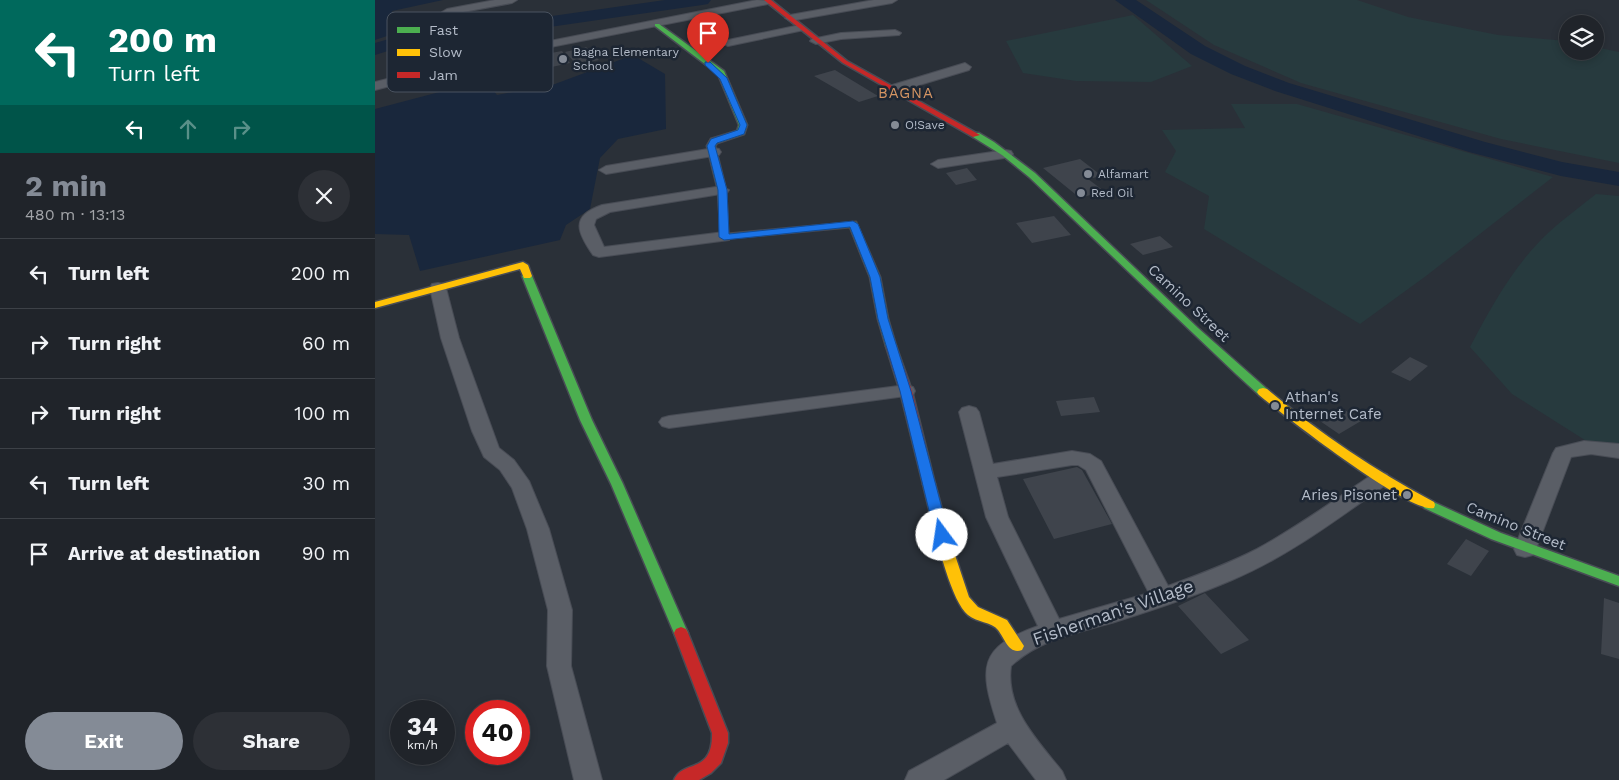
<!DOCTYPE html>
<html lang="en">
<head>
<meta charset="utf-8">
<style>
  body { margin:0; font-family:"Work Sans",sans-serif; background:#2d3036; color:#f1f3f6; height:100vh; display:flex; flex-direction:column; font-size:19px; white-space:nowrap }
  * { box-sizing:border-box; margin:0 }
  p { font-size:16px; color:#a2a4a8 }
  .icon { flex:none; width:28px; height:28px; fill:none; stroke:currentColor; stroke-width:2; stroke-linecap:round; stroke-linejoin:round }
  .map { position:relative; flex:1; overflow:hidden }
  .side { display:flex; flex-direction:column; background:#20242a; width:375px }
  .side>* { flex:none }
  .top-card { background:#00695c; color:#fff; overflow:hidden }
  .controls { position:absolute; left:1184px; top:15px; display:grid; gap:10px }
  .controls a { display:grid; place-items:center; width:45px; height:45px; border-radius:50%; background:#20242a; box-shadow:0 2px 8px #0003,0 0 0 1px #3d4147; font-size:25px }
  .speed { position:absolute; left:15px; top:700px; display:flex; gap:10px; font-size:25px; font-weight:700; text-align:center }
  .speed>* { display:grid; place-content:center; width:65px; height:65px; border-radius:50%; background:#20242a; box-shadow:0 2px 8px #0003,0 0 0 1px #3d4147; line-height:1 }
  .speed small { font-size:12px; font-weight:400 }
  .speed .limit { border:8px solid #d22; background:#fff; color:#111 }
  .pin { position:absolute; display:grid; place-items:center; width:42px; height:42px; color:#fff; margin:-51px -21px; border-radius:50% 50% 50% 0; rotate:-45deg; box-shadow:0 0 5px #0007 }
  .pin .icon { rotate:45deg }
  .me { position:absolute; width:55px; margin:-28px; rotate:346deg; stroke-linejoin:round; filter:drop-shadow(0 0 4px #0008) }
  .turn { display:flex; align-items:center; gap:18px; height:105px; padding:0 25px; font-size:22px }
  .turn .icon { width:65px; height:65px; stroke-width:2.5 }
  .turn b { display:block; font-size:35px; line-height:42px }
  .lanes { display:flex; align-items:center; height:48px; padding:0 25px; background:#0003; justify-content:center; gap:25px; direction:ltr }
  .lanes .off { opacity:.35 }
  .round { display:grid; place-items:center; flex:none; width:52px; height:52px; border-radius:26px; background:#2d3036 }
  .head { display:flex; align-items:center; justify-content:space-between; height:85px; padding:0 25px }
  h1 { font-size:30px; font-weight:700; line-height:38px; color:#848b96 }
  .action { display:flex; gap:10px; margin-top:auto; padding:10px 25px }
  .action a { flex:1; height:58px; border-radius:30px; background:#848b96; color:#fff; font-size:20px; font-weight:700; line-height:58px; text-align:center }
  .action a+a { background:#2d3036; color:#f1f3f6 }
  ul { padding:0; list-style:none }
  li { display:flex; align-items:center; gap:15px; height:70px; padding:0 25px; border-top:1px solid #3d4147 }
  li div { flex:1 }
  li b { display:block; font-size:19px }
  li em { font-style:normal }
  main { display:flex; flex:1; min-height:0 }
  .map>svg:first-child { display:block }
</style>
</head>
<body>
<main>
<section class="side">
<div class="top-card">
<div class="turn"><svg class="icon" aria-label="left" viewBox="0 0 24 24"><path d="M17 20v-9H6M10 6l-5 5 5 5"/></svg><div><b>200 m</b>Turn left</div></div>
<div class="lanes"><svg class="icon" aria-label="left" viewBox="0 0 24 24"><path d="M17 20v-9H6M10 6l-5 5 5 5"/></svg><svg class="icon off" aria-label="ahead" viewBox="0 0 24 24"><path d="M12 20V5M6 11l6-6 6 6"/></svg><svg class="icon off" aria-label="right" viewBox="0 0 24 24"><path d="M7 20v-9h11M14 6l5 5-5 5"/></svg></div>
</div>
<div class="head"><div><h1>2 min</h1><p>480 m · 13:13</p></div><a class="round"><svg class="icon" aria-label="close" viewBox="0 0 24 24"><path d="M6 6l12 12M18 6L6 18"/></svg></a></div>
<ul>
<li><svg class="icon" aria-label="left" viewBox="0 0 24 24"><path d="M17 20v-9H6M10 6l-5 5 5 5"/></svg><div><b>Turn left</b></div><em>200 m</em></li>
<li><svg class="icon" aria-label="right" viewBox="0 0 24 24"><path d="M7 20v-9h11M14 6l5 5-5 5"/></svg><div><b>Turn right</b></div><em>60 m</em></li>
<li><svg class="icon" aria-label="right" viewBox="0 0 24 24"><path d="M7 20v-9h11M14 6l5 5-5 5"/></svg><div><b>Turn right</b></div><em>100 m</em></li>
<li><svg class="icon" aria-label="left" viewBox="0 0 24 24"><path d="M17 20v-9H6M10 6l-5 5 5 5"/></svg><div><b>Turn left</b></div><em>30 m</em></li>
<li><svg class="icon" aria-label="arrive" viewBox="0 0 24 24"><path d="M6 21V4h12l-3 4 3 4H6"/></svg><div><b>Arrive at destination</b></div><em>90 m</em></li>
</ul>
<div class="action"><a>Exit</a><a>Share</a></div>
</section>
<div class="map">
<svg width="1244" height="780" viewBox="0 0 1244 780">
  <rect width="100%" height="100%" fill="#2a3038"/>
  <!-- green -->
  <path fill="#273a3e" d="M771,0H982L1033,17L1123,35L1192,41V51H1220V47L1244,52V163L1126,139L926,83L839,45Z
    M758,15L817,66L776,82L701,81L648,73L631,41Z
    M856,104H922L1178,177L1051,276L985,324L829,229L834,196L790,172L801,151L787,130L870,128Z
    M1221,194L1244,196V458L1224,449L1137,394L1095,347C1116,307 1139,265 1173,233C1188,219 1205,207 1221,194Z"/>
  <!-- water -->
  <path fill="#19273c" d="M0,0H68L17,11L24,32L0,40Z
    M258,55L290,74L291,129L243,139L225,158L215,209L191,225L185,240L45,271L34,235L0,234V109L110,80L122,95L180,84Z"/>
  <g fill="none" stroke-linecap="round" stroke-linejoin="round">
    <!-- river -->
    <path fill="#19273c" fill-rule="evenodd" d="M290,0H336L333,4L327,5L16,50L0,55V43L14,39Z
      M740,0H761L830,46L870,66L914,83L1110,142L1187,162L1244,172V186L1186,176L1094,152L900,91L856,74L816,54Z"/>
  </g>
  <!-- building -->
  <path fill="#3f444c" d="M211,47L224,60L202,65L190,52Z
    M187,51L195,63L163,70L154,57Z
    M460,70L503,96L484,102L439,76Z
    M705,159L727,176L713,179L729,191L705,198L668,168Z
    M592,168L602,180L581,185L571,173Z
    M679,216L696,235L657,243L641,223Z
    M785,236L798,247L768,255L755,244Z
    M1035,357L1053,366L1035,381L1016,372Z
    M719,397L725,412L686,416L681,401Z
    M967,408L986,421L964,434L945,421Z
    M702,467L707,470L737,524L679,539L648,479Z
    M1091,539L1114,551L1096,576L1072,564Z
    M830,593L874,640L846,654L803,606Z
    M1229,598L1244,603V659L1226,654Z"/>
  <g fill="none" stroke-linecap="round" stroke-linejoin="round">
    <!-- street casing -->
    <g stroke="#484c55" stroke-width="2">
      <path id="street" d="M120,0H142L137,3L72,15L67,12L72,9Z
        M382,0L398,1L393,4L125,57L0,90V82L124,51Z
        M499,0H522L517,3L415,21L410,18L415,15Z
        M425,25L430,28L429,30L353,46L347,43L353,40Z
        M520,30L526,33L524,35L466,39L441,44L435,41L437,39L466,33Z
        M590,63L596,67L594,70L518,93L512,89L514,86Z
        M339,148L344,149L346,152L344,155L231,174L224,170L231,166Z
        M631,150L636,151L638,154L636,157L563,168L556,164L563,160Z
        M347,186L354,190L352,193L235,212L221,219L219,225L229,247L349,232L354,234L357,237L354,240L224,257L218,255C202,232 195,216 227,205Z
        M63,283L69,284L71,288L84,338L124,448L139,460L154,481L174,529L197,610L196,666L227,780H199L172,666L173,610L152,529L137,488L125,470L109,457L97,431L66,338L55,288L57,284Z
        M531,385L538,387L540,391L538,395L294,428L287,426L284,422L287,418L294,416Z
        M594,406L601,408L604,412L618,464L697,451L715,454L726,461L793,586C823,575 853,564 882,549C922,527 960,500 998,474L1005,472L1012,474L1015,479L1012,484C962,519 914,556 857,580C820,596 781,609 743,621C704,633 666,638 636,666C630,708 663,741 687,771L691,780H661L633,743L569,780H530L534,771L622,723C604,668 603,647 663,626L611,517L584,412L587,408ZM697,465H703L711,470L774,593L684,619L633,517L622,477Z
        M1209,441L1244,444V458L1216,454L1196,457L1161,549L1158,555L1150,557L1142,555L1139,549L1178,453L1181,448Z"/>
    </g>
    <!-- fast casing -->
    <g stroke="#484c55" stroke-width="3">
      <path id="fast" d="M280,24H284L349,71L372,125L369,134L342,143L340,146L351,190L353,234L481,222L505,277L513,319L521,346L520,348H512L511,346L503,319L495,277L475,227L346,239L343,190L332,146L336,139L362,131L364,125L343,74L280,26Z
        M598,133H604L619,142L660,173L823,328L892,389L894,392L892,395H884L861,374L654,177L627,155L598,137Z
        M152,273L157,276L217,420L248,484L313,633L311,637L306,639L301,637L299,633L236,484L205,420L147,276Z
        M1054,500L1126,533L1244,576V586L1116,539L1049,508L1048,505L1049,502Z"/>
    </g>
    <!-- slow casing -->
    <g stroke="#484c55" stroke-width="3">
      <path id="slow" d="M148,262L153,265L157,276L155,278H149L145,269L0,308V302Z
        M888,388L892,389C944,433 999,470 1059,502L1060,505L1059,508C1036,515 907,414 884,395L882,392L884,389Z
        M554,480L558,481L560,484L578,549L594,597L603,607L632,620L649,646L647,650C634,655 630,639 623,630C617,622 601,622 593,615C573,599 555,511 548,484L550,481Z"/>
    </g>
    <!-- jam casing -->
    <g stroke="#484c55" stroke-width="3">
      <path id="jam" d="M389,0H396L472,61L605,135L598,137L468,63Z
        M516,343L521,346L537,391L560,484L558,487H550L548,484L525,391L511,346Z
        M306,627L311,629L313,633L353,733V743L346,763L336,773L324,780H299C308,759 338,775 337,733L299,633L301,629Z"/>
    </g>
    <!-- street -->
    <use href="#street" fill="#5a5e66" fill-rule="evenodd"/>
    <!-- fast -->
    <use href="#fast" fill="#4caf50" fill-rule="evenodd"/>
    <!-- slow -->
    <use href="#slow" fill="#ffc107" fill-rule="evenodd"/>
    <!-- jam -->
    <use href="#jam" fill="#c62828" fill-rule="evenodd"/>
  </g>
  <!-- route -->
  <path fill="#1a73e8" stroke="#114b97" d="M330,62H335L352,78L372,125L369,134L342,143L340,146L352,190L354,234L478,221L483,224L505,277L513,319L536,391L574,535L572,538H562L560,535L525,391L503,319L495,277L475,227L349,240L344,237L343,190L332,146L336,139L363,130L365,125L345,79L330,65Z"/>
  <!-- markers -->
  <g fill="#848b96" stroke="#1d2633" stroke-width="2">
    <circle cx="188" cy="59" r="5"/>
    <circle cx="520" cy="125" r="5"/>
    <circle cx="713" cy="174" r="5"/>
    <circle cx="706" cy="193" r="5"/>
    <circle cx="900" cy="406" r="5"/>
    <circle cx="1032" cy="495" r="5"/>
  </g>
  <g text-anchor="middle" dominant-baseline="central" stroke-width="5" stroke-linejoin="round" paint-order="stroke">
    <!-- far-poi labels -->
    <g font-size="12" fill="#b4bcc9" stroke="#1d2633" text-anchor="start">
      <text x="198" y="52">Bagna Elementary<tspan x="198" dy="14">School</tspan></text>
      <text x="530" y="125">O!Save</text>
      <text x="723" y="174">Alfamart</text>
      <text x="716" y="193">Red Oil</text>
    </g>
    <!-- far-quarter labels -->
    <g font-size="15" letter-spacing="1" fill="#d59563" stroke="#1d2633">
      <text x="531" y="93">BAGNA</text>
    </g>
    <!-- street labels -->
    <g font-size="15" fill="#b4bcc9" stroke="#1d2633">
      <text transform="translate(814 303) rotate(43)">Camino Street</text>
      <text transform="translate(1141 526) rotate(22)">Camino Street</text>
    </g>
    <!-- poi labels -->
    <g font-size="15" fill="#b4bcc9" stroke="#1d2633" text-anchor="start">
      <text x="910" y="397">Athan's<tspan x="910" dy="17">Internet Cafe</tspan></text>
      <text x="1022" y="495" text-anchor="end">Aries Pisonet</text>
    </g>
    <!-- near-street labels -->
    <g font-size="18" fill="#b4bcc9" stroke="#1d2633">
      <text transform="translate(738 612) rotate(-19)">Fisherman's Village</text>
    </g>
  </g>
  <!-- legend -->
  <rect x="12" y="12" width="166" height="80" rx="8" fill="#1d2633" stroke="#4a5360" stroke-width="1"/>
  <rect x="22" y="27" width="23" height="6" fill="#4caf50"/>
  <rect x="22" y="49" width="23" height="7" fill="#ffc107"/>
  <rect x="22" y="72" width="23" height="6" fill="#c62828"/>
  <g font-size="14" fill="#b4bcc9">
    <text x="54" y="35">Fast</text>
    <text x="54" y="57">Slow</text>
    <text x="54" y="80">Jam</text>
  </g>
</svg>
<div class="controls">
<a><svg class="icon" aria-label="layers" viewBox="0 0 24 24"><path d="M12 4l9 5-9 5-9-5zM3 14l9 5 9-5"/></svg></a>
</div>
<div class="speed"><div>34<small>km/h</small></div><div class="limit">40</div></div>
<div class="pin" style="left:333px;top:63px;background:#d93025"><svg class="icon" aria-label="arrive" viewBox="0 0 24 24"><path d="M6 21V4h12l-3 4 3 4H6"/></svg></div>
<svg class="me" style="left:567px;top:535px" viewBox="-20 -20 40 40"><circle r="19" fill="#fff"/><path d="M0-13L10 11 0 6-10 11z" fill="#1a73e8"/></svg>
</div>
</main>
</body>
</html>
